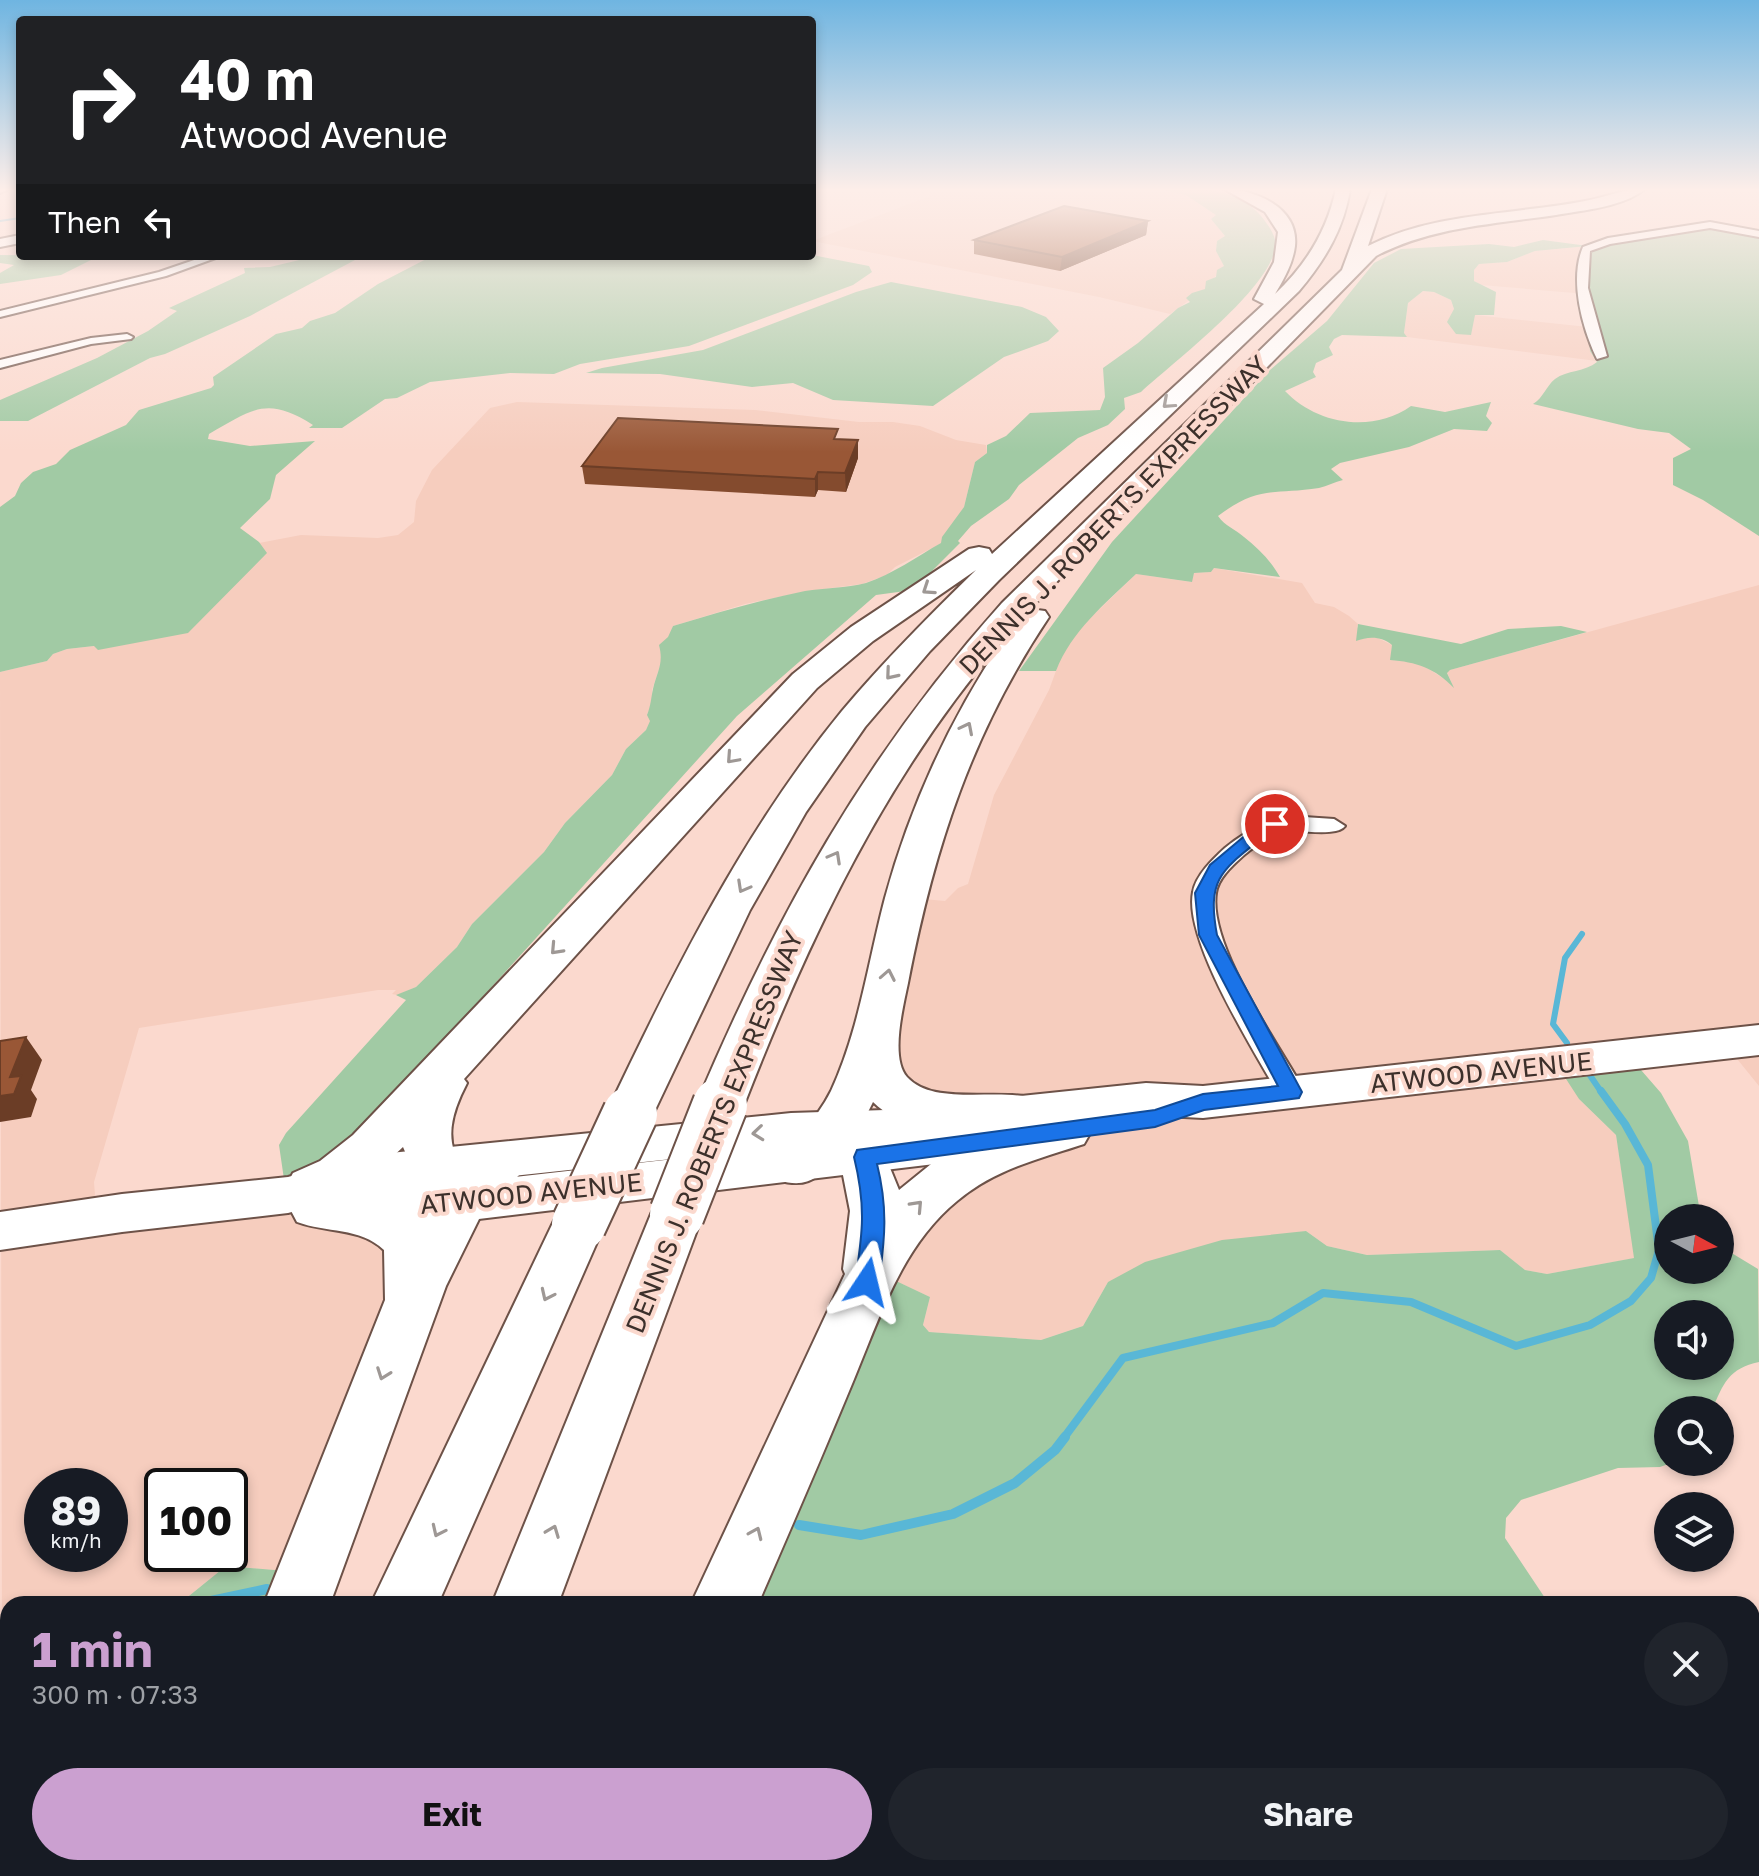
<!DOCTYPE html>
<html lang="en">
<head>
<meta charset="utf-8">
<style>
  body { margin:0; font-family:"Golos Text",sans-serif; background:#20242c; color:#f1f3f6; height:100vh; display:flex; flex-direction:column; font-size:30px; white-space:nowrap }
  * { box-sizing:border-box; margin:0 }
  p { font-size:26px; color:#9ea1a6 }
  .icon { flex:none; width:44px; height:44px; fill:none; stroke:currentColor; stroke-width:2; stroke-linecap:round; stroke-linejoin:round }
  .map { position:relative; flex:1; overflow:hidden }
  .panel { position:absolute; left:0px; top:1596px; width:1760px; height:280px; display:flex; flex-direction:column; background:#171b24; border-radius:24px 24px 0 0; box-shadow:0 4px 12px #0003 }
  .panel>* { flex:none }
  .top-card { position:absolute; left:16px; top:16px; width:800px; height:244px; border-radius:8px; box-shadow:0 4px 12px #0003; background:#202124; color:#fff; overflow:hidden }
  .needle { width:52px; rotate:97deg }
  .tools { position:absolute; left:1654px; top:1204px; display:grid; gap:16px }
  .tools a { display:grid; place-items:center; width:80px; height:80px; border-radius:50%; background:#171b24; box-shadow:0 4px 12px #0003; font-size:40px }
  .speed { position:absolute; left:24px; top:1468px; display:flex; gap:16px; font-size:40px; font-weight:700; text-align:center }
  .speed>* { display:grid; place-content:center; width:104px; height:104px; border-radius:50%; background:#171b24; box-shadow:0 4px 12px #0003; line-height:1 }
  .speed small { font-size:20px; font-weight:400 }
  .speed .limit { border:4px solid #111; border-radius:12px; background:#fff; color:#111 }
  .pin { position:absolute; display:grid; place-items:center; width:68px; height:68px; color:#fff; margin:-34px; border:4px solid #fff; border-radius:50%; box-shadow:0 2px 8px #0007 }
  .me { position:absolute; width:88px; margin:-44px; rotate:10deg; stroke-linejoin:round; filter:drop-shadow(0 0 6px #0008) }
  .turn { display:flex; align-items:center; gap:28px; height:168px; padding:0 32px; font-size:36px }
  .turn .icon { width:104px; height:104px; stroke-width:2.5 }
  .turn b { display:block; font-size:56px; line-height:68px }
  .then { display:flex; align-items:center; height:76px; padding:0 32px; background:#0003; gap:16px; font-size:30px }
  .round { display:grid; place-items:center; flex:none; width:84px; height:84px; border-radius:42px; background:#20242c }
  .summary { display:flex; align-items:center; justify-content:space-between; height:136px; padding:0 32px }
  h1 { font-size:48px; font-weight:700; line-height:60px; color:#cba0d0 }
  .primary-button { display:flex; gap:16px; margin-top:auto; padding:16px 32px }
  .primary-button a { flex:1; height:92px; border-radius:48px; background:#cba0d0; color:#111; font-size:32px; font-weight:700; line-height:92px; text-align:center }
  .primary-button a+a { background:#20242c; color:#f1f3f6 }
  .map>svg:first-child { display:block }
</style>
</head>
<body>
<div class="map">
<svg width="1759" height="1876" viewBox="0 0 1759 1876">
  <rect width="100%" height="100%" fill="#fbd9ce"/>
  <!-- built -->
  <path fill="#f6cdbe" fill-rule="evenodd" d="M929,189H1157L1186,195L1217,215L1211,219L1225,236L1217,241L1216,251L1224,266L1205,289L1170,314L1099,297L812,241L930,196Z
    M1588,246L1586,294L1481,285L1474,281V269L1479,264L1507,262L1535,251Z
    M1423,291L1434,292L1451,300L1454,309L1475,315L1588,327L1597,361L1407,337L1404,334L1408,303Z
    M517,402L755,410L859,422H893L920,426L956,440L986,445L987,453L975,462L964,507L942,543L895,567L887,575L862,584L808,591L745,604L673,626L652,690V705L647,714L651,720L646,730L626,749L612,775L565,823L544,852L472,924L457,947L416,987L397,995L392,994L396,990H378L139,1028L94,1182L97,1221L278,1197L406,1248L298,1572L226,1566L179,1604H8V1651L2,1653L0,672L47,661L53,654L67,649L95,646L266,554L259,543L301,535L378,538L398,535L414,522L416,501L432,470L490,408ZM42,1486H110V1554H42ZM162,1486H230V1554H162Z
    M1214,568L1302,583L1315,603L1334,607L1349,616L1358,624L1357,627L1364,637H1376L1392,645L1391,660L1418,662L1452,684L1447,672L1450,670L1759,585V1086L1725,1044L1561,1062L1579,1099L1616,1135L1635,1258L1547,1274L1525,1270L1500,1250L1367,1255L1327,1246L1306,1231L1108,1282L1083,1326L1041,1340L929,1332L923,1325L930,1297L872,1270L1039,1131L1132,1113L935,1115L869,1049L902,897L945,901L958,888L968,884L994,795L1049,690L1064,649L1081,627L1136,574L1191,582L1194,573L1211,572Z"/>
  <!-- green -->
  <path fill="#a1caa4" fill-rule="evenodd" d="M1157,189C1194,189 1234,185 1261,216C1268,225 1278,237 1275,249C1267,291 1174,362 1141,392L1124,398L1125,409L1108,425L1078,438L1019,485L1009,499L971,526L958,541L960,543L913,590L876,595L737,716L422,1064L368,1143L286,1193L279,1145L286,1133L406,1000L396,995L416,987L457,947L472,924L544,852L565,823L612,775L626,749L646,730L650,721L647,715C651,705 651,698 653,689C657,671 664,664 659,645L668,637L673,626C717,613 760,600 805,591C824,588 846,588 866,583C893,574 916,557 941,543L942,537L964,507L975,462L987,453V445L1006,436L1030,413L1100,410L1105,397L1103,368L1138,343L1178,308L1190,302L1186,298L1192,293L1205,289L1206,281L1216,277L1217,270L1224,266L1216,251L1217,241L1225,236L1211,219L1216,215L1186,195Z
    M1710,225L1759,234V536L1703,500L1673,485V458L1691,449L1669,433L1638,429L1533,404C1544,397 1546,386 1555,379C1567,370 1585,372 1597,362L1590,351L1584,263L1591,246Z
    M1543,240L1588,246L1535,251L1507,262L1479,264L1474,270V281L1496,292L1494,315H1475L1471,335L1456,334L1447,322L1454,309L1451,300L1434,292L1423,291L1408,303L1404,333L1407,337L1342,335L1334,339L1329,347L1333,355L1316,363L1313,372L1316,377L1285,391C1316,424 1372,434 1411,406L1445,412L1491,402L1486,416L1492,423L1487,431L1454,429L1409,447L1340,463L1331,469L1343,480C1335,482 1327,486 1319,488C1274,495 1259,485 1218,516C1225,526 1235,529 1244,537C1258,548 1271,561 1280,577L1214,568L1211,572L1194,573L1192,582L1136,574C1105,604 1072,630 1056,671H1019L1112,542L1270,370L1327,321L1374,263L1401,249L1489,244L1514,247Z
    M0,255L99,256L61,275L0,284V273L14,265L0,263Z
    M812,255L869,266L872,272L853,285L689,346L580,364L554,374L510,373L430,382L397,398L385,399L342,428H309L313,425C266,395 252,410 209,434L208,439L250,446L315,441L276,475L270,499L240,528L259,542L267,553L188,633L98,650L94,646L67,649L53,654L47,661L0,672V507L15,496L21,483L33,472L56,464L70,450L126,425L139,410L211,388L214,385L213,377L276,334L302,328L310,321L335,313L378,284L432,256Z
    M316,256H358L355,260L250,316L165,354L150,358L28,421H0V400L97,358L148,331L177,311L169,308L245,273L244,268L270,267Z
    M891,282L1022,307L1046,317L1059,331L1048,341L1004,357L933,406L833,400L793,383L752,387L660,374L586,373L602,368L703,350L856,292Z
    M1358,624L1461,644L1508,629L1561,626L1587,632L1450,670L1447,673L1454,688C1435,668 1416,662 1390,660L1392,645C1382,636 1368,636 1356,641Z
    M1628,1055L1661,1093L1688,1141L1701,1218H1668V1270H1720V1246L1758,1269L1759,1362C1729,1368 1723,1384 1712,1410H1668V1462H1674L1660,1467L1618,1468L1521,1500L1506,1518L1505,1538L1549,1604H732L875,1271L930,1297L923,1325L929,1332L1041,1340L1083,1326L1108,1282L1145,1262L1222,1240L1306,1231L1327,1246L1367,1255L1500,1250L1525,1270L1547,1274L1634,1258L1616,1135L1579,1099L1557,1065ZM1668,1314H1720V1366H1668Z
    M226,1566L298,1572L287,1604H179Z
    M8,1651V1868H180L177,1876H0V1652Z
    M1752,1824L1759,1833V1876H614L618,1868H1752Z"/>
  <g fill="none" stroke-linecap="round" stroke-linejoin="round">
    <!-- stream-far3 -->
    <path stroke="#59b7d6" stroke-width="2" d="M0,221L20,218"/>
    <!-- stream-far2 -->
    <path stroke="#59b7d6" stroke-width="6" d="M1567,1043L1553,1024L1565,958L1582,934
      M1589,1074L1602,1093"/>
    <!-- stream-far1 -->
    <path stroke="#59b7d6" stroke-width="8" d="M1063,1439L1123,1358L1273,1323L1323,1293L1411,1302L1516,1346L1590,1325L1631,1301L1651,1278L1659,1250L1648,1165L1625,1124L1601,1091"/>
    <!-- stream -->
    <path stroke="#59b7d6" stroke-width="10" d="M799,1525L861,1535L953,1514L1015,1483L1055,1450L1065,1437
      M197,1604L267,1589
      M0,1743L8,1734"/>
    <!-- street casing -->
    <g stroke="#6d5248" stroke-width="4">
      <path id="street" d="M0,189H9L0,193Z
        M1710,222L1759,231V237L1710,228L1610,244L1590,251L1588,288L1607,356L1597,359C1582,328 1569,279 1583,247L1608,238Z
        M206,256H221L166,276L0,317V311L159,272Z
        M127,334L133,337L131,339L91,344L0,368V360L91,338Z
        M1304,817L1334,819L1345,826C1336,838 1297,828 1281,833C1267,836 1255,846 1244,855C1233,865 1218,878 1216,893C1208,946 1279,1045 1305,1092L1301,1099L1291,1103L1281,1099C1257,1055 1183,941 1193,892C1196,875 1213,859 1225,848C1249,828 1273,818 1304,817Z"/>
    </g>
    <!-- secondary casing -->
    <g stroke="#6d5248" stroke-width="4">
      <path id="secondary" d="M20,235V243L0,247V239Z"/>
    </g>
    <!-- primary casing -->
    <g stroke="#6d5248" stroke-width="4">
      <path id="primary" d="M1759,1025V1055L1203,1118L1146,1115L1034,1127L1039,1137L1033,1149L1018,1154L462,1221L353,1225L337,1219L331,1206L333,1201L288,1213L122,1232L0,1250V1212L122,1194L288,1177L370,1155L791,1113L885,1110L1146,1083L1203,1086ZM709,1155L462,1183L429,1185Z"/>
    </g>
    <!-- highway casing -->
    <g stroke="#6d5248" stroke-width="4">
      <path id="highway" d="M1224,189C1255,189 1299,208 1295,246C1293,263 1284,279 1275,294C1306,265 1327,231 1336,189H1350C1344,229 1325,260 1299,291L999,580L930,651L865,727L806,812L750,910L647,1127L630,1133L613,1127L606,1114C673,973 743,832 842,711C884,661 930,615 976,570L873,641L817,688L464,1079L467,1083C453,1110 442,1141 463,1167C483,1147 489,1137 519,1147L526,1161L519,1175L480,1217L446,1286L330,1604H264L385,1300L384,1250C360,1227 326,1233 297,1222L289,1207L292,1201L285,1188L293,1173L320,1161L353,1135L793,674L851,627L969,549L979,547L989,549L992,554L1264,304L1254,299L1274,262L1278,232L1265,212ZM403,1147L421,1189L433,1206L424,1222L410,1208L357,1190Z
        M1372,189H1387L1368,246C1434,212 1513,215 1585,201C1606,197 1623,189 1645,189C1623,207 1584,210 1556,215C1495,224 1431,227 1376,256L1030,609L1045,611L1049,617C972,732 934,848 908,983C903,1007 890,1058 907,1077C934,1107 1000,1087 1036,1099L1043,1112L1041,1117L1067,1110L1084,1116L1092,1130L1084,1144C1039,1159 995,1169 957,1201C898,1249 876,1329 847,1396C818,1466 788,1535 758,1604H691L845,1274L843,1269L850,1211L841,1165L837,1160C816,1178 807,1189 778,1180L771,1165C779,1149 791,1143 803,1130C814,1119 824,1105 831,1091C859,1031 868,962 885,898C910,806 950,719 1003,640C885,777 809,938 744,1105L737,1118L720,1124L703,1118L696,1105C776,916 864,757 1002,603L1342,270ZM873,1102C904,1133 954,1132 995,1131L936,1160L899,1190L879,1141L863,1122Z
        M677,1192L695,1198L703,1214L558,1604H492L651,1214L659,1198Z
        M579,1202L598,1208L605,1224L438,1604H371L560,1208Z
        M153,1868H230L227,1876H150Z
        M245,1868H322L319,1876H242Z
        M384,1868H460L457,1876H381Z
        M564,1868H641L638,1876H561Z"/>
    </g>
    <!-- street -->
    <use href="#street" fill="#fff" fill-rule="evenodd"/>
    <!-- secondary -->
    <use href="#secondary" fill="#fff" fill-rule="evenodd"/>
    <!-- primary -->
    <use href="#primary" fill="#fff" fill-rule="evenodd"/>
    <!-- highway -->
    <use href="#highway" fill="#fff" fill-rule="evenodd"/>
    <!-- highway-bridge casing -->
    <g stroke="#6d5248" stroke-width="58" stroke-linecap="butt">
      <path id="highway-bridge" d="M677,1214L720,1105
        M579,1224L630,1114"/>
    </g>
    <!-- highway-bridge -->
    <use href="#highway-bridge" stroke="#fff" stroke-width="54"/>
  </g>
  <!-- wall -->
  <path fill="#844b2e" d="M1148,221L1146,235L1060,271L974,254V240Z
    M838,439L858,440V458L846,492L818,490L815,497L585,484L582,466Z"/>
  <!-- shaded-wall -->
  <path fill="#6b3d26" d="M1148,221L1146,235L1060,271L1062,257Z
    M858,440V458L846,492L845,473Z
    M818,472V490L815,497V479Z
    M26,1037L42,1060L31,1090L37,1099L31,1117L0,1122V1096L10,1077Z"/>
  <!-- building -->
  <path fill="#995736" stroke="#6b3d26" stroke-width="2" d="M1064,206L1148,221L1062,257L974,240Z
    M618,418L838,429L834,439L858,440L845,473L818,472L815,479L582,466Z
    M26,1037L10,1077L21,1076L14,1094L0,1096V1041Z"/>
  <!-- one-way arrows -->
  <defs><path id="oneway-chevron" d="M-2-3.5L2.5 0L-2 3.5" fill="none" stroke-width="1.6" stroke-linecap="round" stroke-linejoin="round" transform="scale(2)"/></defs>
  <g stroke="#9e9895">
    <use href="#oneway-chevron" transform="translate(1168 403) rotate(138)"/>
    <use href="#oneway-chevron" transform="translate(928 589) rotate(146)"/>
    <use href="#oneway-chevron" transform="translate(891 674) rotate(130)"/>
    <use href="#oneway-chevron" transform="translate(967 728) rotate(-63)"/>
    <use href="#oneway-chevron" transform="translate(732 758) rotate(132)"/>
    <use href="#oneway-chevron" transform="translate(835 857) rotate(-61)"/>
    <use href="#oneway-chevron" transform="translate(743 887) rotate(119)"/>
    <use href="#oneway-chevron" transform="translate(556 949) rotate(133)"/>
    <use href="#oneway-chevron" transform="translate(888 975) rotate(-79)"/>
    <use href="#oneway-chevron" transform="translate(758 1133) rotate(174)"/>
    <use href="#oneway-chevron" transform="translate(917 1206) rotate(-47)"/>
    <use href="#oneway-chevron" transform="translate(547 1295) rotate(115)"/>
    <use href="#oneway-chevron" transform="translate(383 1374) rotate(110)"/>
    <use href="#oneway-chevron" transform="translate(438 1531) rotate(115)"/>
    <use href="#oneway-chevron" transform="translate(553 1531) rotate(-69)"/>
    <use href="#oneway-chevron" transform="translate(756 1533) rotate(-66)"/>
  </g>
  <!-- sky -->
  <linearGradient id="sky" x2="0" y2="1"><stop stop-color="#6fb5e1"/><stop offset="0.42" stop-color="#fdeee9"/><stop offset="1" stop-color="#fdeee9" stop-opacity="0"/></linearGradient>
  <rect width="1759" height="452" fill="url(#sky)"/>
  <!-- route -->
  <path fill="#1a73e8" stroke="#114b97" stroke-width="2" d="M1275,819L1284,824C1278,830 1269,833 1262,838C1220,871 1207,880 1217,935L1302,1092L1299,1098L1204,1110L1155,1127L877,1164C888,1208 885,1238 879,1282L875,1290L867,1293L859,1290L855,1282C863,1232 866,1206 854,1157L857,1150L1155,1110L1203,1094L1278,1086L1199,935L1195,893L1210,865L1254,828Z"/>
  <g text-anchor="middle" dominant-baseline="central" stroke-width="8" stroke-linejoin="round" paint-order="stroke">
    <!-- street labels -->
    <g font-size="26" fill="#3c302b" stroke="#fbd9ce">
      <text transform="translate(1113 515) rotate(-46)">DENNIS J. ROBERTS EXPRESSWAY</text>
      <text transform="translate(1481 1072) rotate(-6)">ATWOOD AVENUE</text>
      <text transform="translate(714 1132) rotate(-68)">DENNIS J. ROBERTS EXPRESSWAY</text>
      <text transform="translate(531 1193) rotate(-6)">ATWOOD AVENUE</text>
    </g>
  </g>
</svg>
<div class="tools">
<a><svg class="needle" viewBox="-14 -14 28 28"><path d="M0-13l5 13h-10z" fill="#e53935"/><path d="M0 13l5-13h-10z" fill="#9ea1a6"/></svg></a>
<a><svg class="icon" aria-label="sound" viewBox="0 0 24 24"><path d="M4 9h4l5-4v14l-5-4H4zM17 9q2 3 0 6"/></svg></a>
<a><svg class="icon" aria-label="search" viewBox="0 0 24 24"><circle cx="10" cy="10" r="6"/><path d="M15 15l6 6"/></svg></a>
<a><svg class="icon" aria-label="layers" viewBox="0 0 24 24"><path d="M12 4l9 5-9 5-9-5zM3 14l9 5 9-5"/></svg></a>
</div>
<div class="speed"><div>89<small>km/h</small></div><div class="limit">100</div></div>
<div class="pin" style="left:1275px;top:824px;background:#d93025"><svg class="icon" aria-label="arrive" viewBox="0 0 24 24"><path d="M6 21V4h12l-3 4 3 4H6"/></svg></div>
<svg class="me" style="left:867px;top:1282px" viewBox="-20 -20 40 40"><path d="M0-17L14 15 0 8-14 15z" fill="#1a73e8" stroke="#fff" stroke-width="4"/></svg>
<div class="top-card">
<div class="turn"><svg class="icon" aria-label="right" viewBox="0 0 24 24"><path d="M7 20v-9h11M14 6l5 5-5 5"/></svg><div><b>40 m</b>Atwood Avenue</div></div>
<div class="then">Then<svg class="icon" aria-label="left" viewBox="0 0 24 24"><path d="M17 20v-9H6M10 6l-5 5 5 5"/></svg></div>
</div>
<section class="panel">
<div class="summary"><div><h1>1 min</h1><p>300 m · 07:33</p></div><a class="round"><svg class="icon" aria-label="close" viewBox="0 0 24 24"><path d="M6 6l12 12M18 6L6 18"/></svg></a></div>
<div class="primary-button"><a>Exit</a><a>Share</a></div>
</section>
</div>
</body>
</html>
